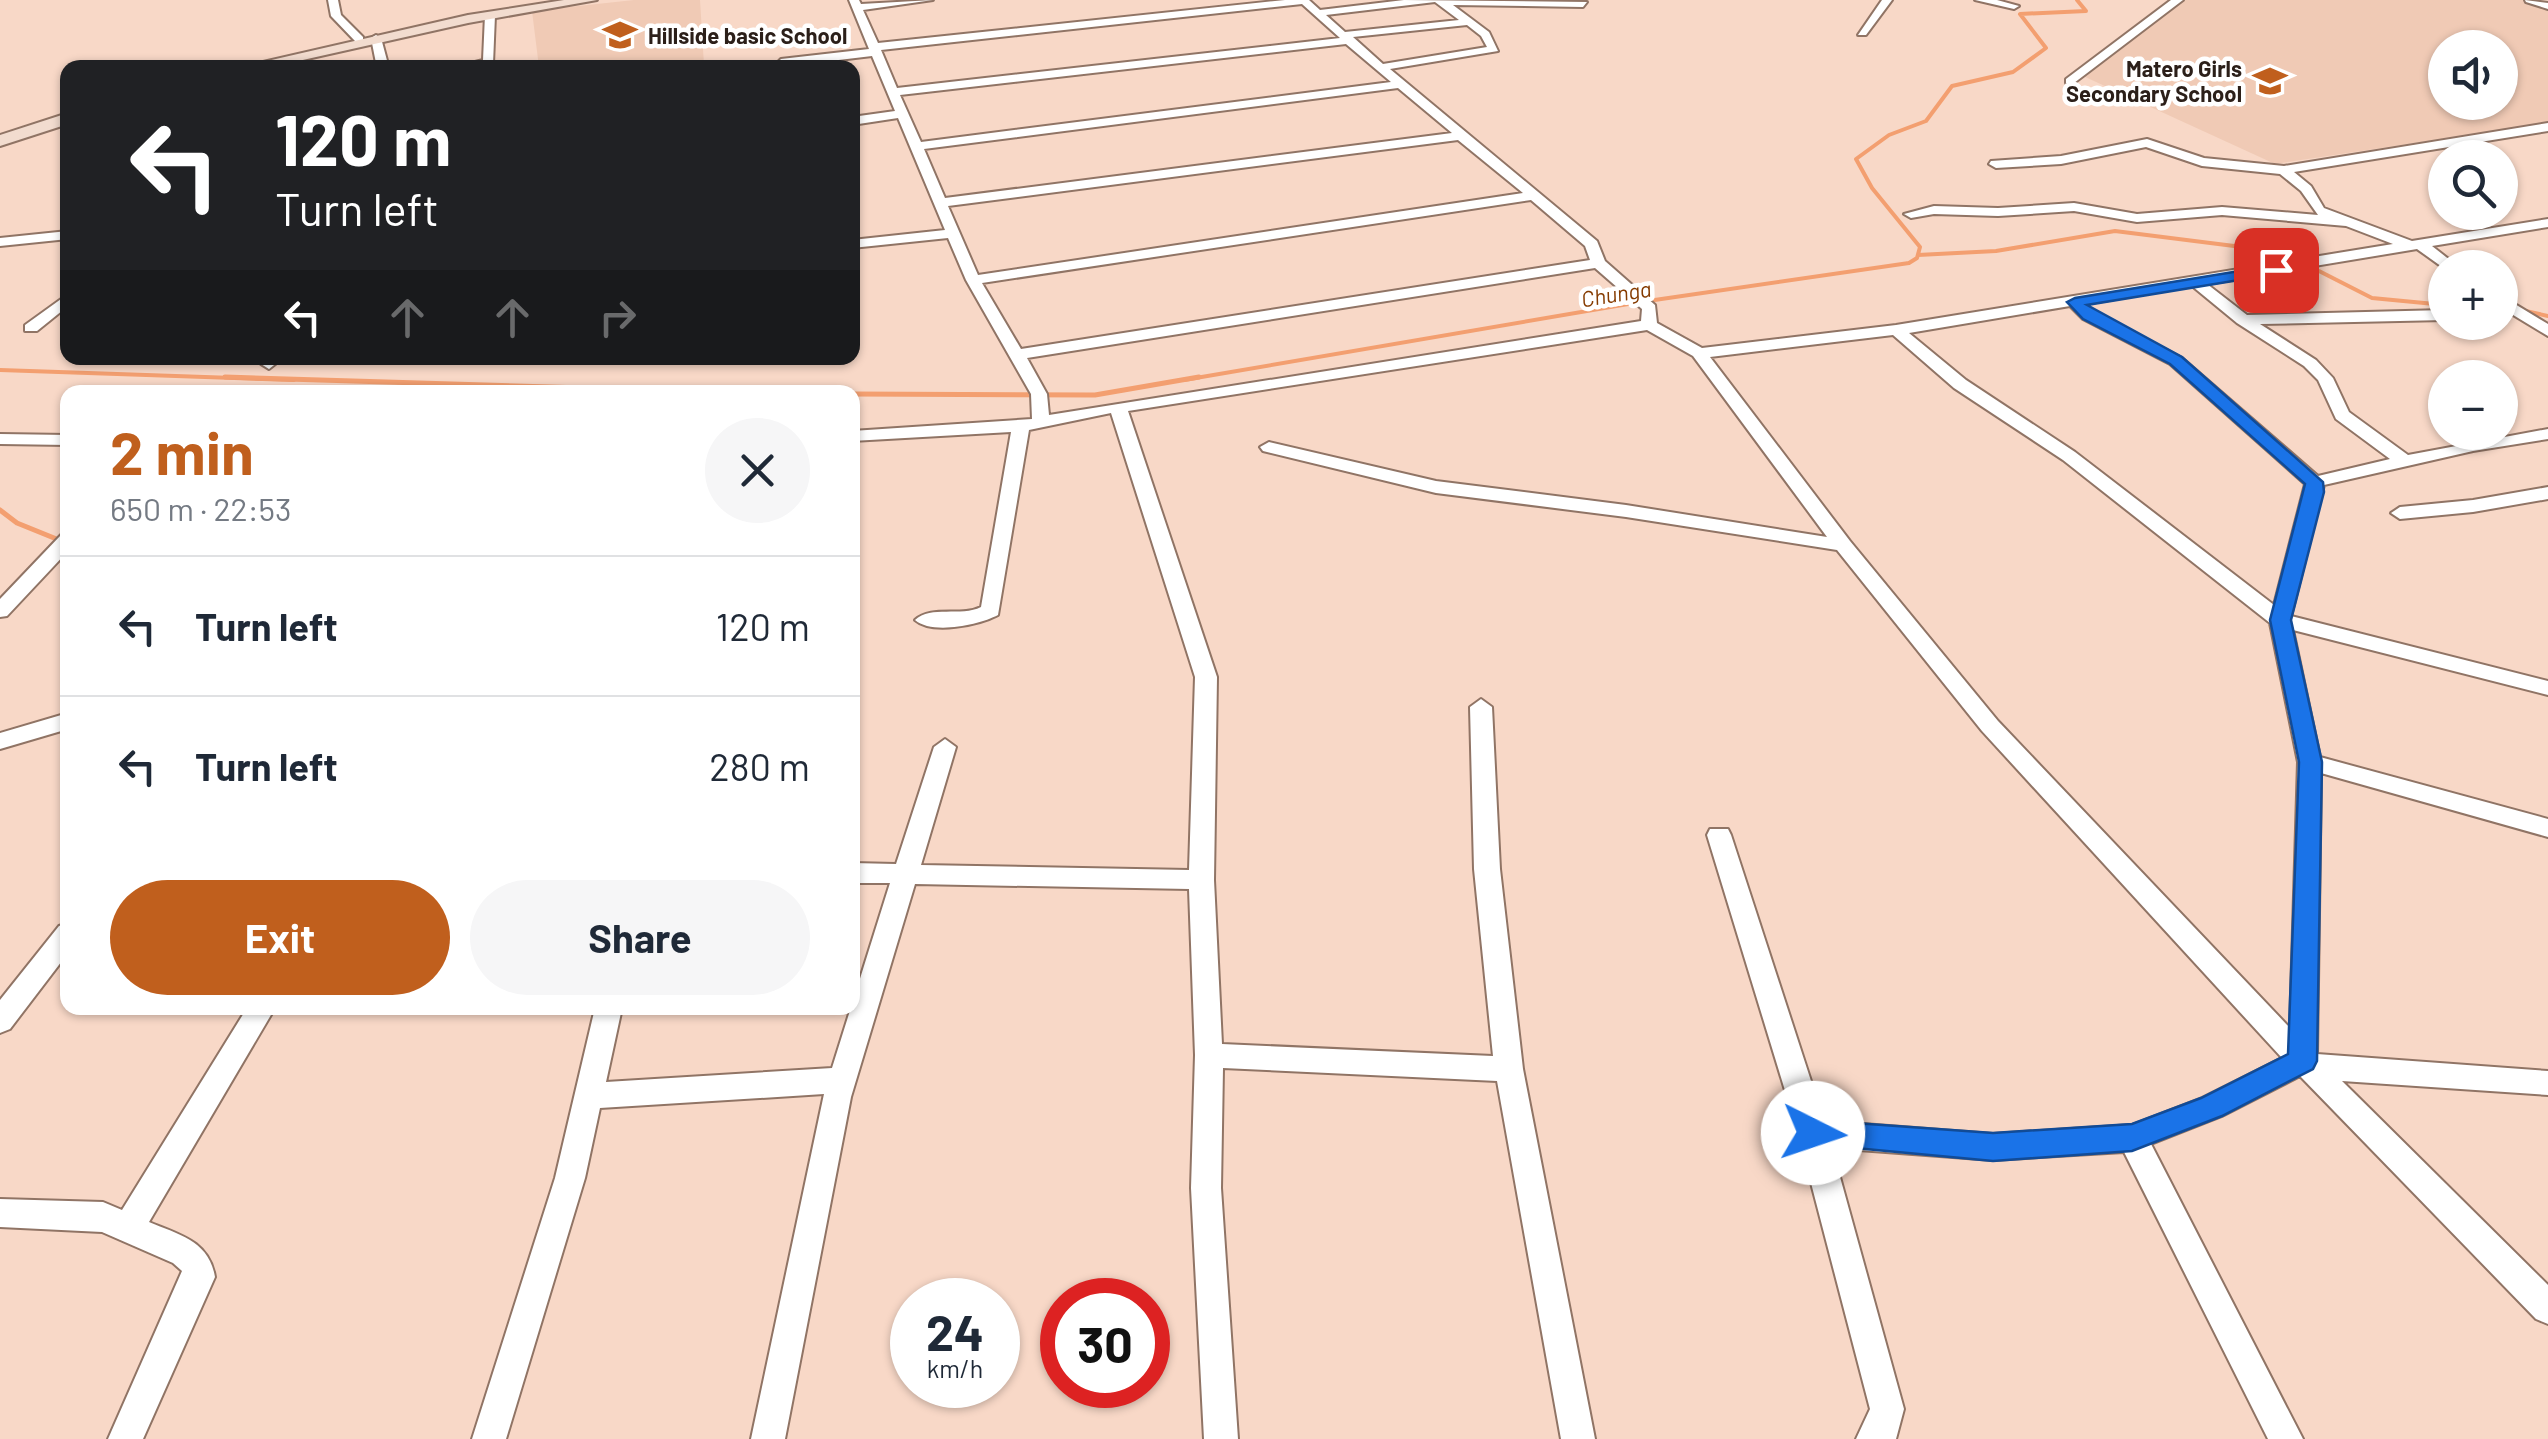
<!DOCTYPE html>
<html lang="en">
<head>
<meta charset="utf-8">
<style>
  body { margin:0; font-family:Barlow,sans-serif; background:#f6f6f7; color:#1f2937; height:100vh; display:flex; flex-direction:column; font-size:38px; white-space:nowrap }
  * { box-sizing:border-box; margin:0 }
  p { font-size:32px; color:#747a83 }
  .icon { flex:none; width:55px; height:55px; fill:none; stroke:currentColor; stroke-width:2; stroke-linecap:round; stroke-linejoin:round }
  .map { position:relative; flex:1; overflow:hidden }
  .panel { position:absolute; left:60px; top:385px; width:800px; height:630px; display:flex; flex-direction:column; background:#fff; border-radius:20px; box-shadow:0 2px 8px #0004 }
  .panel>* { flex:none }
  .hud { position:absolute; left:60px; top:60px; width:800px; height:305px; border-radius:20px; box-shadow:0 2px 8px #0004; background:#202124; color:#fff; overflow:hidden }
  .controls { position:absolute; left:2428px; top:30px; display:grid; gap:20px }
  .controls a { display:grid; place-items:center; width:90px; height:90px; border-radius:50%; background:#fff; box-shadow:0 2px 8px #0004; font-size:50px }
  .speed { position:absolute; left:890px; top:1278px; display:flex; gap:20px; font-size:50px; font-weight:700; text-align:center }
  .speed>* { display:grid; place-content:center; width:130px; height:130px; border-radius:50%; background:#fff; box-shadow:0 2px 8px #0004; line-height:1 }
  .speed small { font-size:25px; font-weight:400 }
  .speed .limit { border:15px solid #d22; background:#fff; color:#111 }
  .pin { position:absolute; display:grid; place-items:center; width:85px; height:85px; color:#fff; margin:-42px; border-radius:20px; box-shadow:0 5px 15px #0006 }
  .me { position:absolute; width:110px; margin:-55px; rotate:94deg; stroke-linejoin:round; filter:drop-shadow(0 0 8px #0008) }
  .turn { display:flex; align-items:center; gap:35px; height:210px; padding:0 50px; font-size:45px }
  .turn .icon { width:130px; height:130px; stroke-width:2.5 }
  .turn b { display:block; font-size:70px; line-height:85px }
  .lanes { display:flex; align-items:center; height:95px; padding:0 50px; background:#0003; justify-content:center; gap:50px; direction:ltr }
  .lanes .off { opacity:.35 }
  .round { display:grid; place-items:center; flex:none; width:105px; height:105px; border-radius:52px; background:#f6f6f7 }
  .overview { display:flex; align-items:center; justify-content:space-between; height:170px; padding:0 50px }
  h1 { font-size:60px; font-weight:700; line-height:75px; color:#c05f1d }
  .button { display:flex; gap:20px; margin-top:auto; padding:20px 50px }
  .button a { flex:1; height:115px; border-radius:60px; background:#c05f1d; color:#fff; font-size:40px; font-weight:700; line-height:115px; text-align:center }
  .button a+a { background:#f6f6f7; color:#1f2937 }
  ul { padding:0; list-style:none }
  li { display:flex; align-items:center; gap:30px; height:140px; padding:0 50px; border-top:2px solid #e0e1e3 }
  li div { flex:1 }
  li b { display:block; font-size:38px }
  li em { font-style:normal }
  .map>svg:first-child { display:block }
</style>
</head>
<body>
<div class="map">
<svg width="2548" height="1439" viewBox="0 0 2548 1439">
  <rect width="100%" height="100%" fill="#f8d8c7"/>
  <!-- built -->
  <path fill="#f0cab5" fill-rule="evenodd" d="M634,0H700L704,65L539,67L532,11Z
    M2182,0H2522L2548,8V123L2275,164L2083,76ZM2445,48H2500V102H2445Z"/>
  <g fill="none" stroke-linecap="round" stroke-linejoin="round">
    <!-- stream-far1 -->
    <path stroke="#f39f70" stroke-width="4" d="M1918,255L1996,251L2115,231L2242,247L2297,261
      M2319,271L2372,298L2445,305
      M2521,310L2548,316
      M0,370L294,380
      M1184,380L1634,303L1909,263L1917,258L1920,247L1872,188L1856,159L1889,135L1926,121L1952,86L2013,72L2046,48L2020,14L2086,11L2077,0"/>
    <!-- stream -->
    <path stroke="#f39f70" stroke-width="5" d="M225,377L716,392
      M852,394L1095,395L1199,377
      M0,510L17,523L59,540"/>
    <!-- street casing -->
    <g stroke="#907465" stroke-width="4">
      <path id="street" d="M328,0H338L341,15L363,37V41H355L331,16Z
        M849,0H859L861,4L933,0L863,10L878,43L1285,0H1309L1320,10L1404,0L1587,2L1583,7L1453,5L1489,32L1498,51L1390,69L1597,241L1605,261L1655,305L1657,323L1702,348L1896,325L2393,244L2346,226L2222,215L2137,222L2074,211L1998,216L1934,214L1911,218L1904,214L1934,206L1998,208L2074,203L2137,214L2222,207L2318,215L2301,191L2280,174L2202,166L2146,147L2061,164L1996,168L1989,164L1991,161L2061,156L2147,139L2204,158L2284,166L2548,123V131L2294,172L2311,186L2324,208L2412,241L2548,219V227L2432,246L2460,268L2445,269L2417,249L2207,284L2247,315L2445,310V320L2260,324L2316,360L2333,378L2349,412L2408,455L2548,429V439L2473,451L2324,485L2291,616L2548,681V695L2293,630L2320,757L2548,819V837L2321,773L2317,1054L2548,1071V1095L2342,1081L2548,1285V1324L2536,1319L2300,1076L2222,1116L2151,1144L2303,1439H2268L2124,1152L1993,1160L1832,1148L1904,1409L1896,1439H1856L1870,1409L1798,1133L1707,835L1710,829H1728L1731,835L1824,1121L1993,1134L2132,1125L2202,1098L2282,1058L1982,731L1837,550L1626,517L1436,493L1263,451L1260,447L1269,442L1436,481L1626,505L1827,537L1693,356L1647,330L1128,411L1217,677L1214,880L1222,1044L1493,1056L1474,869L1470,707L1481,699L1492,707L1500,869L1523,1069L1595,1439H1561L1497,1081L1223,1068L1221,1188L1238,1439H1204L1191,1188L1195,1055L1189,889L915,884L851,1097L785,1439H751L824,1094L600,1108L585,1178L506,1439H472L555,1178L595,1008H622L606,1082L832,1068L890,883H852V863L896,864L934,747L945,739L956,747L921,865L1189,870L1195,677L1111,413L1029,430L998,615C979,625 932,635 915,620C931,605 961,617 981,607L1011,432L852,441V431L1032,419L1031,394L966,280L948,238L852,248V240L945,230L898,118L852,125V117L895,111L872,56L772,68L781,59L869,49ZM1435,2L1459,20L1345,32L1326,15ZM1302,4L1340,38L897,88L881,50ZM1467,25L1481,36L1487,47L1383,64L1353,37ZM1346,44L1391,82L921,142L900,95ZM1398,88L1452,133L945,198L924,149ZM1458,140L1523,193L978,275L948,206ZM1531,200L1585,246L1590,260L1021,349L982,283ZM1595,268L1642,309L1641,321L1049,415L1047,394L1027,358ZM2192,286L2237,323L2304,366L2318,380L2336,419L2390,459L2318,476L2182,358L2095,313L2085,304ZM2070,306L2083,319L2170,364L2305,484L2274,605L2075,452L1966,380L1909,333ZM1893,335L1954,388L2063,460L2270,623L2298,762L2290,1028L1998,721L1850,541L1710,357Z
        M1882,0H1892L1866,35H1858Z
        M1975,0H1997L2019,6L2014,9Z
        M2171,0H2183L2074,83H2066V79Z
        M2525,0L2548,3V9L2526,2Z
        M490,12L495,15L493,64L451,68L483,60L485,15Z
        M376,35L381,38L389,68H377L371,38Z
        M68,231V239L0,246V238Z
        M68,294V306L37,331H25V325Z
        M2500,295L2548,324V336L2500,307Z
        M266,358H283L269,369L261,364Z
        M0,434L68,435V445L0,444Z
        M2548,487V499L2473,512L2400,519L2391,513L2400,507L2473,500Z
        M68,533V551L7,616L0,617V599L61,535Z
        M68,713V729L0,749V733Z
        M68,923V953L10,1029L0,1033V1000L59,926Z
        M247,1008H275L149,1222C180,1235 209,1241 215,1277L143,1439H108L182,1271L173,1263L102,1232L0,1227V1199L103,1202L122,1210Z"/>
    </g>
    <!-- secondary casing -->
    <g stroke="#907465" stroke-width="4">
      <path id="secondary" d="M564,0H597L468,23L267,68H237L468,15Z
        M68,113V124L0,146V135Z"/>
    </g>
    <!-- street -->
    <use href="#street" fill="#fff" fill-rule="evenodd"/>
    <!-- secondary -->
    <use href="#secondary" fill="#f2dccf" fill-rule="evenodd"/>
  </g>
  <!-- route -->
  <path fill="#1a73e8" stroke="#114b97" stroke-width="2.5" d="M2276,265L2282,266V273L2087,305L2182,357L2323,482L2324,492L2291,620L2322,762L2317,1061L2313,1069L2222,1116L2132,1151L1993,1161L1802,1143L1798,1133L1802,1124L1813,1120L1993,1133L2132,1124L2201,1098L2288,1054L2299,762L2270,620L2305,484L2170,364L2083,319L2067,302L2075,298Z"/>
  <!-- icons -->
  <defs>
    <g id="school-bare" transform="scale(2.7)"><path d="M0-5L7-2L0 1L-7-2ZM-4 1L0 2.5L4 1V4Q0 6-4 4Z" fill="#c05f1d" stroke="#fff" stroke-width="2.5" paint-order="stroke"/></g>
  </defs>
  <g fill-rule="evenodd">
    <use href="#school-bare" x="620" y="35"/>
    <use href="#school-bare" x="2270" y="81"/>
  </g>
  <g text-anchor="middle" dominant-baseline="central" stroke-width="9" stroke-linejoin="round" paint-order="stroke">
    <!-- far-poi labels -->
    <g font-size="22" font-weight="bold" fill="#2b1f19" stroke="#fff" text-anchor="start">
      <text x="648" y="35">Hillside basic School</text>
      <text x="2242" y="68" text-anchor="end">Matero Girls<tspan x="2242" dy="25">Secondary School</tspan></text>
    </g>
    <!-- far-water labels -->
    <g font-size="22" font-style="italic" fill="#853b00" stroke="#fff">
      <text transform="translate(1616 293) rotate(-9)">Chunga</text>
    </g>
  </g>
</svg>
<div class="controls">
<a><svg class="icon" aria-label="sound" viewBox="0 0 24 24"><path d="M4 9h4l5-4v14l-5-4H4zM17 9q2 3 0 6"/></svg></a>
<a><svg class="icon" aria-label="search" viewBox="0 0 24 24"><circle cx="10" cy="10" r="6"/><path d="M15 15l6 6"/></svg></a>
<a>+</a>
<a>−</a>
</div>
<div class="speed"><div>24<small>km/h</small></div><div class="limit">30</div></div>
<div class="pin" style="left:2276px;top:270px;background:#d93025"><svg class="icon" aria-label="arrive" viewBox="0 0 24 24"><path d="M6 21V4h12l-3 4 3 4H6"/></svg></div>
<svg class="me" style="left:1813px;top:1133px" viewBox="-20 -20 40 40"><circle r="19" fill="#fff"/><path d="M0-13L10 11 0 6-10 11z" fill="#1a73e8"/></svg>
<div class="hud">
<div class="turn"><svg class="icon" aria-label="left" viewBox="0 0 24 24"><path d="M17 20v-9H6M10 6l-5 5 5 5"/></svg><div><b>120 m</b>Turn left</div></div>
<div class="lanes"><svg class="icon" aria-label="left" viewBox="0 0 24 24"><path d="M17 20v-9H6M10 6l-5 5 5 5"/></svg><svg class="icon off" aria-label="ahead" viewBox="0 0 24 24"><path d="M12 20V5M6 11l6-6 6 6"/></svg><svg class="icon off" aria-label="ahead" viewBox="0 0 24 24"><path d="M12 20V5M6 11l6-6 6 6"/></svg><svg class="icon off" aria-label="right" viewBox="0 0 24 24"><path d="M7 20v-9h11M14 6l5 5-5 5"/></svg></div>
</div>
<section class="panel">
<div class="overview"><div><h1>2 min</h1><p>650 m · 22:53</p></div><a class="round"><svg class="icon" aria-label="close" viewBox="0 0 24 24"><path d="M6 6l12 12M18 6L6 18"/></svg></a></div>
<ul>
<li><svg class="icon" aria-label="left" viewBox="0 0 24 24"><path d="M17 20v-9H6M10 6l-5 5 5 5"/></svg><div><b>Turn left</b></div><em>120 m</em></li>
<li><svg class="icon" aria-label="left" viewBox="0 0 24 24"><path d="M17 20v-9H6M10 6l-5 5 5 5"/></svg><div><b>Turn left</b></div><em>280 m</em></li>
</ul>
<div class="button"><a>Exit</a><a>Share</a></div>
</section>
</div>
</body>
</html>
